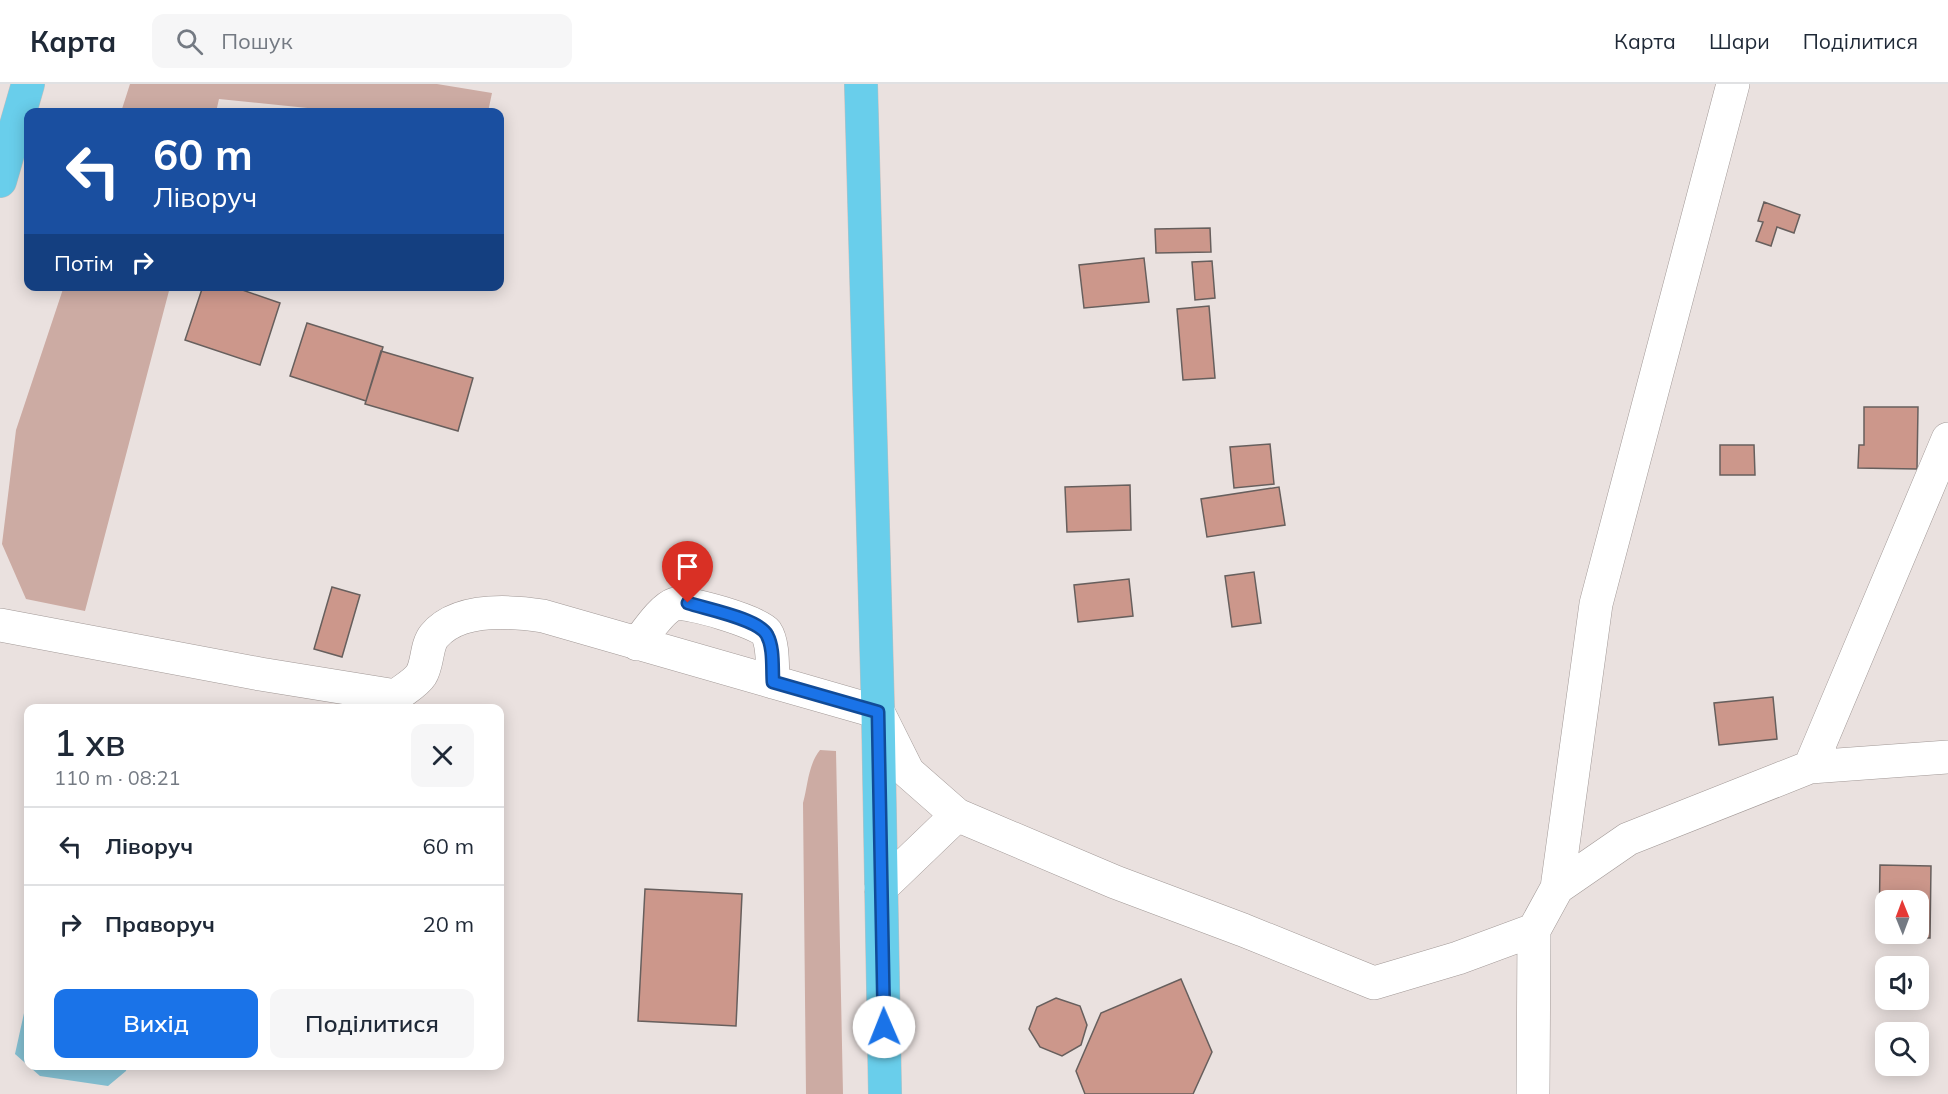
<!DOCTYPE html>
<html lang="uk">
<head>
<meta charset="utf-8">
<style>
  body { margin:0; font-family:Mulish,sans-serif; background:#f6f6f7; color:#1f2937; height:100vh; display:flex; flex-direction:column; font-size:22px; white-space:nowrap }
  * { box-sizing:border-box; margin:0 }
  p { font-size:20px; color:#747a83 }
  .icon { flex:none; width:33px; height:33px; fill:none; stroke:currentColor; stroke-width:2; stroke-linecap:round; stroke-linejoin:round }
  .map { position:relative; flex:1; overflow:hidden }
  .panel { position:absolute; left:24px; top:620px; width:480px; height:366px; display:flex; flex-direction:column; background:#fff; border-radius:12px; box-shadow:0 3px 15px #0003 }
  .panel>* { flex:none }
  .banner { position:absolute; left:24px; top:24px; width:480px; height:183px; border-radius:12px; box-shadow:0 3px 15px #0003; background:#1a4fa0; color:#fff; overflow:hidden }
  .needle { width:39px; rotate:359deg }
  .controls { position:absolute; left:1875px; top:806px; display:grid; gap:12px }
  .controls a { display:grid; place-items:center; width:54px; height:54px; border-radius:12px; background:#fff; box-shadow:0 3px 15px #0003; font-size:30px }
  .pin { position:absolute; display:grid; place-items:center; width:51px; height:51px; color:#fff; margin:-62px -26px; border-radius:50% 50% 50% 0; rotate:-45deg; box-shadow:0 0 6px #0007 }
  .pin .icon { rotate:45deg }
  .me { position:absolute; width:66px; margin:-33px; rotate:359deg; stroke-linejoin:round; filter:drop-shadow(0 0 4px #0008) }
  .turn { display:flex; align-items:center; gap:21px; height:126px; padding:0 30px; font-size:27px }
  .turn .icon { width:78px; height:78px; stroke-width:2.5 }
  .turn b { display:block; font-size:42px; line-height:51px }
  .then { display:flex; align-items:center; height:57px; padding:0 30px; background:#0003; gap:12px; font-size:22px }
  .round { display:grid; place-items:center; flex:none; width:63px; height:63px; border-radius:12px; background:#f6f6f7 }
  .overview { display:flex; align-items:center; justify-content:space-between; height:102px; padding:0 30px }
  h1 { font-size:36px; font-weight:600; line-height:45px }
  .action { display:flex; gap:12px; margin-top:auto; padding:12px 30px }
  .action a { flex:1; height:69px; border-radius:12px; background:#1a73e8; color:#fff; font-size:24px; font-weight:600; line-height:69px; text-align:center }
  .action a+a { background:#f6f6f7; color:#1f2937 }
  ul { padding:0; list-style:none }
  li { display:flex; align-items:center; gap:18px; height:78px; padding:0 30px; border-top:2px solid #e0e1e3 }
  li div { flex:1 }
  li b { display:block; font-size:22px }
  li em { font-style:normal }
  header { display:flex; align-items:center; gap:36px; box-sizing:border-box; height:84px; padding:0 30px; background:#fff; border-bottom:2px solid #e0e1e3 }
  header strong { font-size:28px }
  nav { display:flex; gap:33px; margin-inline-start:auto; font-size:21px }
  .search { width:420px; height:54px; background:#f6f6f7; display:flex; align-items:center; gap:15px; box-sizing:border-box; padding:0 21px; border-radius:12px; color:#747a83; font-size:22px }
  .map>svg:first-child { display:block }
</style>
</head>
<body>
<header>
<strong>Карта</strong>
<div class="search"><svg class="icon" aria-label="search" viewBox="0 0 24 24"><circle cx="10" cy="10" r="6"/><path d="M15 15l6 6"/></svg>Пошук</div>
<nav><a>Карта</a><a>Шари</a><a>Поділитися</a></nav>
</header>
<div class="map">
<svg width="1948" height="1010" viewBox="0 0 1948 1010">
  <rect width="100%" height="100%" fill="#eae1df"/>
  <!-- green -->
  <path fill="#ccaba3" d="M130,0H437L492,9L488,28H346L219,15L216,28H121Z
    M64,202L170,203L85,527L26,515L2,460L16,346Z
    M820,666L836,667L843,1010H806L803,719C808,701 808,681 820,666Z"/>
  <!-- water -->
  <path fill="#83bed0" d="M28,911V981H127L126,987L108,1002L40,992L15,970Z"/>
  <!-- building -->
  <path fill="#cc978b" stroke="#675f5d" stroke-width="1.5" fill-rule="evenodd" d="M1764,118L1800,131L1794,149L1777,143L1771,162L1756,157L1763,138L1758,137Z
    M1210,144L1211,168L1156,169L1155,145Z
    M1144,174L1149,218L1084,224L1079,181Z
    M1212,177L1215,214L1195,216L1192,178Z
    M203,202H231L280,219L260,281L185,256Z
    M1209,222L1215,294L1183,296L1177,225Z
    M307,239L383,263L366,317L290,292Z
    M381,267L473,294L458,347L365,320Z
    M1864,323H1918L1917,385L1858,384L1859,361H1864Z
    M1270,360L1274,400L1234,404L1230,363Z
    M1720,361H1754L1755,391H1720Z
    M1130,401L1131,446L1067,448L1065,403Z
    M1279,403L1285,441L1207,453L1201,415Z
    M1254,488L1261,539L1232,543L1225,492Z
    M1129,495L1133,532L1078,538L1074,501Z
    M332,503L360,511L342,573L314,565Z
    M1773,613L1777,655L1719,661L1714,619Z
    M1880,781L1931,782L1930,854L1879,853ZM1886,816H1918V849H1886Z
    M645,805L742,810L736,942L638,937Z
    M1181,895L1212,968L1193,1010H1085L1076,987L1101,929Z
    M1056,914L1080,922L1087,941L1081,961L1062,972L1040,963L1029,945L1037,923Z"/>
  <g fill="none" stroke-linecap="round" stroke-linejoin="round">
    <!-- minor casing -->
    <g stroke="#a19896" stroke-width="34">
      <path id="minor" d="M0,541L260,590L396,612C403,606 416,599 421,591C428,580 426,562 434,552C458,523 510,527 543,532L878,628L908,688L957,731L1115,798L1243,846L1374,899L1458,874L1534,846L1557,804L1628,755L1810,683L1948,673
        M637,560C646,549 662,524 675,520C688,517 758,538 766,548C774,560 772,584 773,598
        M1810,683L1948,355
        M881,804L957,731
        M1557,804L1596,520L1733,0
        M1533,1010L1534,846"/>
    </g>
    <!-- highway casing -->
    <g stroke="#c0bfbf" stroke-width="34">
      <path id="highway" d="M861,0L878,628L885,1010
        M0,97L28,0"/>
    </g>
    <!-- minor -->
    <use href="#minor" stroke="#fff" stroke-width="33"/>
    <!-- highway -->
    <use href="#highway" stroke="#69ceeb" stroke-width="33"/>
  </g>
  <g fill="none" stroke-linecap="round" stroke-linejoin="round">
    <!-- route casing -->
    <g stroke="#114b97" stroke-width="15">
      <path id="route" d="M688,519C706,525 759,535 767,551C774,564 772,583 773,598L878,628L884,943"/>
    </g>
    <!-- route -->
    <use href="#route" stroke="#1a73e8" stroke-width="10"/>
  </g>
</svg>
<div class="controls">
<a><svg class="needle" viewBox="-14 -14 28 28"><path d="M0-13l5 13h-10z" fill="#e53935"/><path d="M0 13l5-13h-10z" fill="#747a83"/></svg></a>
<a><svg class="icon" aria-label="sound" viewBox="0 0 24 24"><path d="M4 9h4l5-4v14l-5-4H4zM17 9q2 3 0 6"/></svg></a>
<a><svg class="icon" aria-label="search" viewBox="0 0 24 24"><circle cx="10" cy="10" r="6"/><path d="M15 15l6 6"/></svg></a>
</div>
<div class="pin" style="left:688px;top:519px;background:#d93025"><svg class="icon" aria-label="arrive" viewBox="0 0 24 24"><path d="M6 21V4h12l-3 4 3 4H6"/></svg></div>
<svg class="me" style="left:884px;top:943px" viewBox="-20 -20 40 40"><circle r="19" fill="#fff"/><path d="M0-13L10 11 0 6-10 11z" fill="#1a73e8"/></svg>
<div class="banner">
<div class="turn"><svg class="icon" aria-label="left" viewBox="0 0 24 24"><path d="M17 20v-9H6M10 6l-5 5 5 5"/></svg><div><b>60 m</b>Ліворуч</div></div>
<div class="then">Потім<svg class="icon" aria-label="right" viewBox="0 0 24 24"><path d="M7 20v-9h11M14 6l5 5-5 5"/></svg></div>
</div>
<section class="panel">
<div class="overview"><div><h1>1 хв</h1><p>110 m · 08:21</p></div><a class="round"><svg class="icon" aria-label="close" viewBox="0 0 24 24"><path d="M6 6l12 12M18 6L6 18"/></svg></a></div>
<ul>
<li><svg class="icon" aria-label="left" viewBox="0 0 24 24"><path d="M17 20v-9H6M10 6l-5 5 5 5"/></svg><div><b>Ліворуч</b></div><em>60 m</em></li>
<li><svg class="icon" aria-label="right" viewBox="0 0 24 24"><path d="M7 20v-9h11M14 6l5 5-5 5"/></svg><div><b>Праворуч</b></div><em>20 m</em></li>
</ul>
<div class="action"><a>Вихід</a><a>Поділитися</a></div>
</section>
</div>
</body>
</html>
